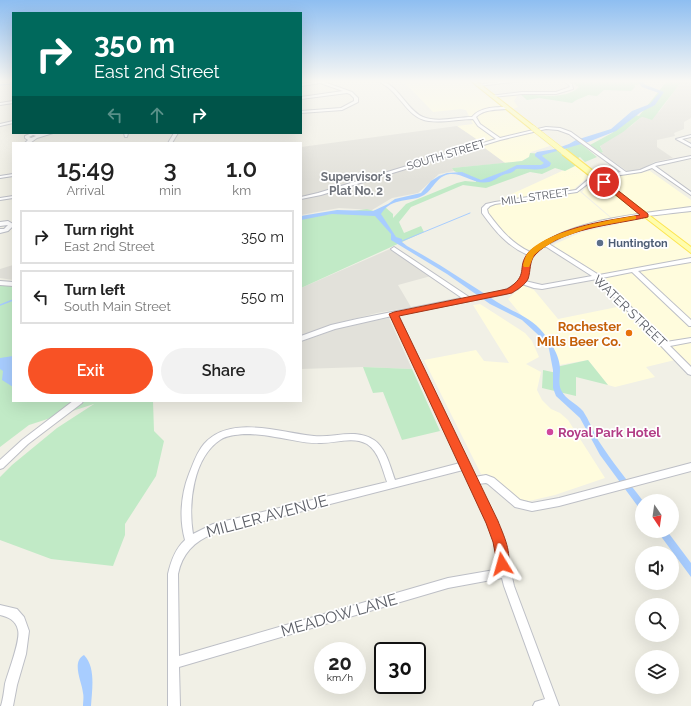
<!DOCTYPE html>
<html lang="en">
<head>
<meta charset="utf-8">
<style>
  body { margin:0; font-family:Raleway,sans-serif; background:#f2f2f2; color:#222; height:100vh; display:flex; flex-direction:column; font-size:15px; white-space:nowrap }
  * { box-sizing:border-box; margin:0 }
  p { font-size:13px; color:#767676 }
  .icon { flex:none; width:22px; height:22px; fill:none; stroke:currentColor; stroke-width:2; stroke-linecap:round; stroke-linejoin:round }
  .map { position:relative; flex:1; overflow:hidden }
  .details { position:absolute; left:12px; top:142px; width:290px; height:260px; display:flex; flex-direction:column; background:#fff; border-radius:0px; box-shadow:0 4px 16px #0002 }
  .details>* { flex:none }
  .top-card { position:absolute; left:12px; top:12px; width:290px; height:122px; border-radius:0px; box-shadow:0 4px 16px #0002; background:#00695c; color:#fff; overflow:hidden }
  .needle { width:26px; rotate:167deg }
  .tools { position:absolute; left:635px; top:494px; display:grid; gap:8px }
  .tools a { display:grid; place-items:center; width:44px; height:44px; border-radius:50%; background:#fff; box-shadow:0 4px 16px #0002; font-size:20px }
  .speed { position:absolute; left:314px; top:642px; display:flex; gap:8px; font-size:20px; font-weight:700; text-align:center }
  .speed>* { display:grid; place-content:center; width:52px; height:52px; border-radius:50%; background:#fff; box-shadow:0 4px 16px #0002; line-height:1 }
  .speed small { font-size:10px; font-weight:400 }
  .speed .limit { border:2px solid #111; border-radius:6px; background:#fff; color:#111 }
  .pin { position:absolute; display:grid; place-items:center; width:34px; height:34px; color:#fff; margin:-17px; border:2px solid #fff; border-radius:50%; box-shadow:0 1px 4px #0007 }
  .me { position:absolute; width:44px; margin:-22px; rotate:352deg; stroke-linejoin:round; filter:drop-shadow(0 0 3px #0008) }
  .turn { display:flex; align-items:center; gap:14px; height:84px; padding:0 16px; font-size:18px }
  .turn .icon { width:52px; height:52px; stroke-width:2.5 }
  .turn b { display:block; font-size:28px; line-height:34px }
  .lanes { display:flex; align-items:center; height:38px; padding:0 16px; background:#0003; justify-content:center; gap:20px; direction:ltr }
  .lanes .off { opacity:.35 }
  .eta { display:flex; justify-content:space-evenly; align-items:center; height:68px; text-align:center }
  .eta b { font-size:24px; font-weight:600; line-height:28px }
  .cta { display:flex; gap:8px; margin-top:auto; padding:8px 16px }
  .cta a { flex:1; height:46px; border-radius:24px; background:#f85225; color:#fff; font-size:16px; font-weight:600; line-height:46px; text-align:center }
  .cta a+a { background:#f2f2f2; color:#222 }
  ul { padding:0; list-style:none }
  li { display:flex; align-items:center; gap:12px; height:54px; margin:0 8px 6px; padding:0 8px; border:2px solid #e0e0e0; border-radius:0px }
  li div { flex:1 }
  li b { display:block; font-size:15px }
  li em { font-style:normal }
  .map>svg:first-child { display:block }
</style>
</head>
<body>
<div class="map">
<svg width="691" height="706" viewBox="0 0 691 706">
  <rect width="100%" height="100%" fill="#f1f0e6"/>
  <!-- commercial -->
  <path fill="#fffcdd" d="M403,81H469L550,146L531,152L529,157L522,161L505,163L481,146L484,145L457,126L473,124L466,110L461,109L433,112Z
    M515,95L517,96L514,101L518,107L513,109L496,97Z
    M575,165L589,176L574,189L579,191L614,221L586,224L567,231L545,240L530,250L521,248L509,240L485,209L503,198Z
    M650,171L691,200V366L596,272L554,246L555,244L582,232L619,224L582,192L594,179Z
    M523,285L534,290L558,319L622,306L675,360L646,367L655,377L615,387L608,385L588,360L559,365L553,347L540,330L522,316L508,299Z
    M480,304L525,333L532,341L539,357L526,364L541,372L537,390L542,400L551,409L560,413L568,420L605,478L555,495L529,501L519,499L513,495L497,480L489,476L481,474L424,360L476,350L484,361L509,363L473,305Z"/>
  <!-- industrial -->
  <path fill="#e2e1da" d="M682,81H691V118L684,122V129L674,133L675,136L657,140V147L673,158L654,162L642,169L627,171L601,153L603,152L600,145L631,126L640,118L659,112Z
    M457,126L485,145L482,146L505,163L452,168L454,171L439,174L418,193L392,198L372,210L339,208L301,215V147Z
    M390,249L431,276L398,285L411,307L377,313L330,325L301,336V288Z
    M13,265V280L0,278V269Z
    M389,318L412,369L363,367L301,369V342L345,326Z"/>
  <!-- green -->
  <path fill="#c1eac6" d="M579,81H640L639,84L635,85V87L631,91L604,90L597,96L588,95C583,98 579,98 572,103L539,98L527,100L520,94C537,94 565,101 579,87L570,82Z
    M667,81H682L652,120L643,117L640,118L623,132L600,146L603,152L601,153L590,145L612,133L635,115L639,116Z
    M578,141L597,157L585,162L580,157L574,160L579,164L565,171L555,168L542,174L530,172L486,188L463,185L411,207L399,222L404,233L421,226L424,232L301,288V218L367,209L374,211L385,207L393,214V218L406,204L457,183L465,181L476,182V181L454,171L452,168L522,161L529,157L530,153L544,154Z
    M0,283L13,284V401H153L154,431L164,441L156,476L125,524V535L113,566L51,559L0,540V477L12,465L57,428L94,404L29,425L0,447Z
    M588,360L608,385L576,377V396L542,388L543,370L557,373L556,367Z
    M363,367L412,369L440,431L402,440L383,392L373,393Z"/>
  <!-- water -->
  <path fill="#a8cdff" d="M640,81H645L644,84L646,85L664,92L655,105L641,112L616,131L588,142L543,155L542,156L551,163L550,166C540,172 528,168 516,169C512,174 508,173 503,175C498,177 494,181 489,182C474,185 464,173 450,174C436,176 434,189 424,195C411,203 392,196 381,214L396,237L402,239V242L407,246C438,263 468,283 497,302C511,311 528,316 540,329C549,339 560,355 560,369C560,376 558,383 561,390C566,400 576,403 583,411C589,420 593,431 598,440C612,462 628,481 643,501L642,512L600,455L580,418L556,396L553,388V370L549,349L546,342L522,320L490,304L447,274L391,240V234L375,216L332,214L301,220V216L337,210L373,211L388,204L395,199L421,193L431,181L439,176L447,173L462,172L481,180L505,171L517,165H541L544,163L535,156V154L537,152L555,149L569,144L576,140L611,129L632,111L650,104L659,93L642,87L639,83Z
    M13,356V387L2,380L3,371L0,369V358Z
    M657,531H667L691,563V577Z
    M84,655C96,667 92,690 91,706H83C83,702 84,697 83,693C82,682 71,662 84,655Z"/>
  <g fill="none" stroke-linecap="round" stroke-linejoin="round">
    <!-- stream-far1 -->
    <path stroke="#a8cdff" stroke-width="1" d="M0,85L13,84
      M402,241L470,213"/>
    <!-- stream -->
    <path stroke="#a8cdff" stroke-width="1.5" d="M0,305L13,300"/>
    <!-- minor casing -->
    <g stroke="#bdbfc6" stroke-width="2">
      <path id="minor" d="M319,81H329L324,82L352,92L358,98V102L342,110L301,113V111L341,108L354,101V98L350,94L347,93L301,99V97L343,91L320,83L301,86V84Z
        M378,81C397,81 406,110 423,117C438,123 457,117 472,117C480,107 496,107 507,107V109H506C496,110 484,109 476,117L480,124L500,138L546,127L560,128L571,132L626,172L640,170L656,163L691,156V158L655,166L691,192V195L652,168L641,172L594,179L577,192L495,204L490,206L487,209L488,213C500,229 511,243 530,252C569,218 642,214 691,207V211C643,217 591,219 549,244L599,275L691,258V262L638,271L691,320V326H689L632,272L602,278L666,342L691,338V342L670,346L691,367V375L688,374L597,279L542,289L534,288L522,284L518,289L506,294L398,315L475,477L486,475L494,478L520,500L532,503L559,498L691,463V471L559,506L532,511L515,507L488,484L486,483L478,484L502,533L514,586L559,706H533L535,702L545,699L504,586L502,578L448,588L179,667L180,706H168V574C171,561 175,549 185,540C179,519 181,494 189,474C193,464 197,452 204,444C230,414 281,433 314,436C334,438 355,428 374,440C386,448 390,466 395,480L460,463L392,316L335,329L301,341V336L331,325L357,319L462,298L392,250L391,249L394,247L469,297C484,294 513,293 520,278C524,271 524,262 528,255C507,246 495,231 482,213V208L486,204L495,202L576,190L591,177L621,172L569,134L558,130L546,129L500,140L321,195L301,199V197L318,193L496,139L478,126L473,119C459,119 444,123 429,121C411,119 404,102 391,90C387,86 383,84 378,81ZM545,246L592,276L542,285L525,281C533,265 526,257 545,246ZM244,434C255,434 265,435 275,437C290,439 306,444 321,443C336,443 353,436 367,444C379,452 382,468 387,482L213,524L193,534C188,504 193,458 220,440C227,435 236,435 244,434ZM463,470L492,534L500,569L448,578L179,656L178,574C182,554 194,541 213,534Z
        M507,81H521L478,86L476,85Z
        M563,81H568L572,84L573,89L556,94H522L492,97L490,96L522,92H556L570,87L569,85Z
        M13,101V103L0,105V103Z
        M13,121V123L0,126V124Z
        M32,133L42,134L53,133L37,138L30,143H25L28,140L25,138V136ZM33,135L36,136L31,138L29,137Z
        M124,133H128L127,137H125Z
        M174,133H178L172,143H168Z
        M691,135V137L682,139L691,144V147L676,139Z
        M13,174V176L0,178V176Z
        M13,196V198L0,200V198Z
        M8,221L13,224V226L8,231L0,233V229H4L8,225L0,226V222Z
        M0,281L13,282V286L0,285Z
        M73,401H83L82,403L28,444L3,468L0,469V460L22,440Z
        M0,605L17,609L24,617L29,631L26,654L17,685L13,706H1C3,699 4,692 5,684C8,672 21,640 18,630C16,620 8,617 0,615Z"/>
    </g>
    <!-- major casing -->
    <g stroke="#fde552" stroke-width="2">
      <path id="major" d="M471,81H476L535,127V129H531Z
        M600,178L691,247V253L598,181V179Z"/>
    </g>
    <!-- minor -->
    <use href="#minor" fill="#fff" fill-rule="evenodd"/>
    <!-- major -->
    <use href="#major" fill="#fffdad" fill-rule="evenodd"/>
    <!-- major-bridge-far1 casing -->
    <g stroke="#fde552" stroke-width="6" stroke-linecap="butt">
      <path id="major-bridge-far1" d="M533,128L565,153"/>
    </g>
    <!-- major-bridge casing -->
    <g stroke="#fde552" stroke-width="8" stroke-linecap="butt">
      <path id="major-bridge" d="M564,152L600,180"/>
    </g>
    <!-- major-bridge-far1 -->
    <use href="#major-bridge-far1" stroke="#fffdad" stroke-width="5"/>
    <!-- major-bridge -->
    <use href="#major-bridge" stroke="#fffdad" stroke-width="6"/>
  </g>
  <!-- sky -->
  <linearGradient id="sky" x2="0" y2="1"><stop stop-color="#8ebef1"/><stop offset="0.45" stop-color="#f9f8f4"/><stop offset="1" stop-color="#f9f8f4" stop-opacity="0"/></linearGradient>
  <rect width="691" height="180" fill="url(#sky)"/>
  <!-- route -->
  <path fill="#f85225" stroke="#a13518" d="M601,181H606L648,214V217C614,225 560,228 535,255C529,261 531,271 528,279C525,285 518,289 512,293L399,316L498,521C503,534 513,554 507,568L502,570L498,568L493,542L486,523L389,314L394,312L507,289C530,275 516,268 528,253C530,250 534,248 537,246C567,225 606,221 640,215L601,183Z"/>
  <!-- slow -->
  <path fill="#f59e0b" d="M634,216H636V219L588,228L556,240L540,250L534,255L529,267H524L523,265C524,262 525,257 527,254C542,232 608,220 634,216Z"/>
  <!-- markers -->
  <circle fill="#5c6f8a" stroke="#fff" stroke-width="1.5" cx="600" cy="243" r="4"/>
  <circle fill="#e8710a" stroke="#fff" stroke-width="1.5" cx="629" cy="333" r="4"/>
  <circle fill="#d1479c" stroke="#fff" stroke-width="1.5" cx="550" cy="432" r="4"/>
  <g text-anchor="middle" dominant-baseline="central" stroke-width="3.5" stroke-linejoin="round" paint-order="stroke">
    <!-- far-street labels -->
    <g font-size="11" fill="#5d6068" stroke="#fff">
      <text transform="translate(446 155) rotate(-17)">SOUTH STREET</text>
      <text transform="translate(535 197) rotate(-8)">MILL STREET</text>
    </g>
    <!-- far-service labels -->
    <g font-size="11" font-weight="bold" fill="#4e5e75" stroke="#fff" text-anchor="start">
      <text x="608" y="243">Huntington</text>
    </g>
    <!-- far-neighbourhood labels -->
    <g font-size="12" font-weight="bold" fill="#6e727a" stroke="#fff">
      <text x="356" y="177">Supervisor's<tspan x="356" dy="14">Plat No. 2</tspan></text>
    </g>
    <!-- street labels -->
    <g font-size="13" fill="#5d6068" stroke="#fff">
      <text transform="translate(630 311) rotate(44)">WATER STREET</text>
    </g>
    <!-- food labels -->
    <g font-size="13" font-weight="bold" fill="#c56008" stroke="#fff" text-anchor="end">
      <text x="621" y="326">Rochester<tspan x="621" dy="15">Mills Beer Co.</tspan></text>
    </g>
    <!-- hotel labels -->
    <g font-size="13" font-weight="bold" fill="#b23c85" stroke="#fff" text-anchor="start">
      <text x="558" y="432">Royal Park Hotel</text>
    </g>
    <!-- near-street labels -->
    <g font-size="16" fill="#5d6068" stroke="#fff">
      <text transform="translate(267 516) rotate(-15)">MILLER AVENUE</text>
      <text transform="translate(339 615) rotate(-16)">MEADOW LANE</text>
    </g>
  </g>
</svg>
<div class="tools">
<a><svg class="needle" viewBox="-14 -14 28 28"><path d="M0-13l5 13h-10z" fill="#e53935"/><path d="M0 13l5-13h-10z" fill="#767676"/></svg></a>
<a><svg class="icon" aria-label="sound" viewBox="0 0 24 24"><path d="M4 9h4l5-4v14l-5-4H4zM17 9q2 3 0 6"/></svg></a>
<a><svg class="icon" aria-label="search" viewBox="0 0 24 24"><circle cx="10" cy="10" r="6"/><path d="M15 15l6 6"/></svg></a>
<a><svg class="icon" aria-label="layers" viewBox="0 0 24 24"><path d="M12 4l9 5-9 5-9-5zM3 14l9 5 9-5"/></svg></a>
</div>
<div class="speed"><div>20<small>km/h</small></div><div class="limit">30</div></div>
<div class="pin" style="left:604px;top:182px;background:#d93025"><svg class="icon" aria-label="arrive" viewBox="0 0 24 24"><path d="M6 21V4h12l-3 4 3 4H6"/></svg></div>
<svg class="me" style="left:502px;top:564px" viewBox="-20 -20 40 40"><path d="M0-17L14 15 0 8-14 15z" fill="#f85225" stroke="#fff" stroke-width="4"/></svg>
<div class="top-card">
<div class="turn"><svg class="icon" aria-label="right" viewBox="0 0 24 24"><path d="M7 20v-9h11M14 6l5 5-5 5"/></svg><div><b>350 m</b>East 2nd Street</div></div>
<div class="lanes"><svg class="icon off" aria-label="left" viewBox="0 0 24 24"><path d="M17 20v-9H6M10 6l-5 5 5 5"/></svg><svg class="icon off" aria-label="ahead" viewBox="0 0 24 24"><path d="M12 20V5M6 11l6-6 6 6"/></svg><svg class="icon" aria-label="right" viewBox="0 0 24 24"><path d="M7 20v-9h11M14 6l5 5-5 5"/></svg></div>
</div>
<section class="details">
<div class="eta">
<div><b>15:49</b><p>Arrival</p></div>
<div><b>3</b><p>min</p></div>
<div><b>1.0</b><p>km</p></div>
</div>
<ul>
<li><svg class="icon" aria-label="right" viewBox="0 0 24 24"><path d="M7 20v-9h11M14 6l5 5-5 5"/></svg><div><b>Turn right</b><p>East 2nd Street</p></div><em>350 m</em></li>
<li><svg class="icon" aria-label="left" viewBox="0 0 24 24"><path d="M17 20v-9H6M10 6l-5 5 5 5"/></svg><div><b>Turn left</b><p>South Main Street</p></div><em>550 m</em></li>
</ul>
<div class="cta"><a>Exit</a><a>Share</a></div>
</section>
</div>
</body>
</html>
